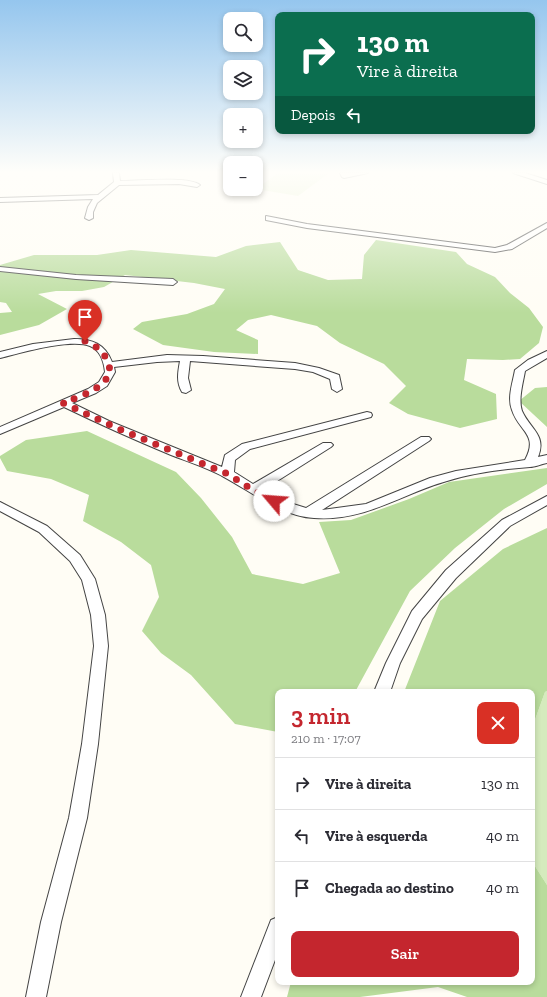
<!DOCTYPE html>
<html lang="pt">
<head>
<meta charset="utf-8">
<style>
  body { margin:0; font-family:"Zilla Slab",serif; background:#f7f7f7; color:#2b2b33; height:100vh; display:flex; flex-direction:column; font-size:15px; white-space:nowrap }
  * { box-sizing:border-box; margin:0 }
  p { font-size:13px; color:#7c7c81 }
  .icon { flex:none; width:22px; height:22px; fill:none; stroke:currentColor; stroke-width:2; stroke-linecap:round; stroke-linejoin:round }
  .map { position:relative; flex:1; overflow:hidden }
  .panel { position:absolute; left:275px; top:689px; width:260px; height:296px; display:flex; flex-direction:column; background:#fff; border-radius:8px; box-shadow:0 2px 6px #0003 }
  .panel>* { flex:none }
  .banner { position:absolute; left:275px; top:12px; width:260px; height:122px; border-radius:8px; box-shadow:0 2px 6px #0003; background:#0b6e4f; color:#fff; overflow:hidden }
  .buttons { position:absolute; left:223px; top:12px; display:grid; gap:8px }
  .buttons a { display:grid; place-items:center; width:40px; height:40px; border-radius:8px; background:#fff; box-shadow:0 2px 6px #0003; font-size:20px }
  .pin { position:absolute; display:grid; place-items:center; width:34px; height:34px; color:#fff; margin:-41px -17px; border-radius:50% 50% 50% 0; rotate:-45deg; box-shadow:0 0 4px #0007 }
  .pin .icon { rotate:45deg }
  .me { position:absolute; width:44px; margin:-22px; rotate:297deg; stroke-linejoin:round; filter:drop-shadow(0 0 3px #0008) }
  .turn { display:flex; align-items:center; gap:14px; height:84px; padding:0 16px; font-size:18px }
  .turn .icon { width:52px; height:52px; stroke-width:2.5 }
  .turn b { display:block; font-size:28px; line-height:34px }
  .then { display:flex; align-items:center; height:38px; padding:0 16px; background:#0003; gap:8px; font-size:15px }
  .round { display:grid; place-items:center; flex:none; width:42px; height:42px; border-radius:8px; background:#f7f7f7 }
  .summary { display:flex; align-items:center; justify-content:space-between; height:68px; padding:0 16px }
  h1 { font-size:24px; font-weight:600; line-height:30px; color:#c4262e }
  .action { display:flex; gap:8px; margin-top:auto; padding:8px 16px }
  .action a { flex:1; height:46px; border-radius:8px; background:#c4262e; color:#fff; font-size:16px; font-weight:600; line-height:46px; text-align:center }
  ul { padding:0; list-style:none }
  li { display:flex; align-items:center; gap:12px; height:52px; padding:0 16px; border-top:1px solid #e1e1e2 }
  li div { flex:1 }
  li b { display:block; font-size:15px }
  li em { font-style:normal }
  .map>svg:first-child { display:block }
</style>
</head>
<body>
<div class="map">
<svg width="547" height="997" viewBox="0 0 547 997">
  <rect width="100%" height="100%" fill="#fffdf5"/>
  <!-- green -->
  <path fill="#d5ebbd" d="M547,691V885L533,863L532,852V728L545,692Z"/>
  <!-- forest -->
  <path fill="#b9dc9c" d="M376,240L456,252L467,264L495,277L510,293L529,308L543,327L539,343L520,359L503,360L467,359L464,380L496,394L497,419L460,428L408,414L389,403L406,386L384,364L340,343L317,326L271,315L248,320L236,330L258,340V354L214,352L163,345L133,329L142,322L187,314L214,304L225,289L194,283L125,275L104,287L82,291H56L38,294L67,309L39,325L0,335V313L12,312L6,303L0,302V265L34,255H97L131,250L216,257L246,246L280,242L298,270L328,280L362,279L364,255Z
    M547,387V427L519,401L535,388Z
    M87,431L176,472L201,498L232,537L252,574L303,584L340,573L319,522L351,520L409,499L449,482L547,468V484L504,509L455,548L410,591L355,692H278V732L235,724L191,675L161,653L142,631L159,597L151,565L121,542L83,521L89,495L51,479L7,471L0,458V456L26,440Z
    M547,528V691L545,692L532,728V692H404L440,601L503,549Z
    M532,852L533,863L547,885V997H467L438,987L360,997H287L291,982H532Z"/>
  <!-- pitch -->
  <path fill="#e6f2cf" d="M278,173H329L298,196L256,189Z"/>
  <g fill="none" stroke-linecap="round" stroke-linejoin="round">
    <!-- street casing -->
    <g stroke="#444" stroke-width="2">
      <path id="street" d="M113,173H119L120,181C137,181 189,176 200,185L197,187L179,184L119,185L97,203L93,212V218L89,220L85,218L88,207L93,199L0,202V198L98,195L114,182Z
        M340,173H368L344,178L342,177Z
        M513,173H525L547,180V184Z
        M266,216L307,224L495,248L507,245L547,223V228L512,249L495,252L307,228L266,220Z
        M0,267L76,275L173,279L177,282L173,285L76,279L0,271Z
        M74,339C92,339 105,344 112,362L167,355L203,356L295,363L319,368L339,375L342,389L337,392L332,389L330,379L313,372L295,369L190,361L188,378L191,390L186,393L182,392C176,382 178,372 180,361L157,362L114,367L115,372L107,386L96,393L72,403L109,421L222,467L225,455L242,444L367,412L371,413L372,415L371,417L250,449L235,460L234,472L253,484L323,443H331L333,445L331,447L263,490L290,503L306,508L421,437H429L431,439L429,441L322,510L366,504L430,478L456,471L525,460C539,434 519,432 512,410C507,398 513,382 515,370L528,360L547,351V358L525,371C523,383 518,399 522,411C530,429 547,435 538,457L547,455V463C541,464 535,467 530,467C503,469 473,473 447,481C401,494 364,522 314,518C281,516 252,492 224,477C208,468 189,462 171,455C135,440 99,424 64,407L0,434V427L88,389L99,382L105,372C104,362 100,350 90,346C71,338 20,353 0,358V352L33,344Z
        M547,496V505L510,526L456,578L422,619L400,663L390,692H374L386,663L412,611L446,570L502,520Z
        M0,502L47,526L80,555L95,579L105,615L108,646L98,744L87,818L61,922L46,997H26L41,922L69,818L82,744L94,646L91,615L82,580L70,561L39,532L0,511Z
        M278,917V952L261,997H241L271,920Z"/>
    </g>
    <!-- street -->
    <use href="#street" fill="#fff" fill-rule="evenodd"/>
  </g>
  <!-- sky -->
  <linearGradient id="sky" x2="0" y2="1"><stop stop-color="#95c6ee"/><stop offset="0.55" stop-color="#fffefa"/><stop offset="1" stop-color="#fffefa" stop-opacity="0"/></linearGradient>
  <rect width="547" height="313" fill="url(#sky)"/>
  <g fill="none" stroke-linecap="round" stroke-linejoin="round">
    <!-- route -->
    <path stroke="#c4262e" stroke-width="7" stroke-dasharray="0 12.6" d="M85,341C99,346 109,357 110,372C103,390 80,396 63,403L119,429L228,474L253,490L274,501"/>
  </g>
</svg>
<div class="buttons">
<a><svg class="icon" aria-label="search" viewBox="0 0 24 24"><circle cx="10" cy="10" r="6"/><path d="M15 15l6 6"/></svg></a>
<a><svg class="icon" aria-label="layers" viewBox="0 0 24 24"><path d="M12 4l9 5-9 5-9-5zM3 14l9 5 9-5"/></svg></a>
<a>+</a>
<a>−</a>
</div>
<div class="pin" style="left:85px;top:341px;background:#d93025"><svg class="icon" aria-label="arrive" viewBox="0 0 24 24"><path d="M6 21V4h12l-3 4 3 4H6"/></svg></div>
<svg class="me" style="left:274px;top:501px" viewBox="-20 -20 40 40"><circle r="19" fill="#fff"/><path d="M0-13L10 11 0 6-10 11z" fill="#c4262e"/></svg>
<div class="banner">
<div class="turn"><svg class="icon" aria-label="right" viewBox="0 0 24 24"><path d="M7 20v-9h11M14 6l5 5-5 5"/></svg><div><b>130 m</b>Vire à direita</div></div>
<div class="then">Depois<svg class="icon" aria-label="left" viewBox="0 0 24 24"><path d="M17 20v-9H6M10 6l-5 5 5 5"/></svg></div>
</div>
<section class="panel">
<div class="summary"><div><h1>3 min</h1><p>210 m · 17:07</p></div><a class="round" style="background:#d93025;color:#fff"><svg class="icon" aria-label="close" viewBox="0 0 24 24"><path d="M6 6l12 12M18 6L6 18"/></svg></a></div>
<ul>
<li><svg class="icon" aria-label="right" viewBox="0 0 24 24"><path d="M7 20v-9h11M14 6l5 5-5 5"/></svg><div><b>Vire à direita</b></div><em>130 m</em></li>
<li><svg class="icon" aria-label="left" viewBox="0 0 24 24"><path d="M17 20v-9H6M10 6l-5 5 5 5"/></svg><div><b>Vire à esquerda</b></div><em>40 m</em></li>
<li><svg class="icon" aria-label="arrive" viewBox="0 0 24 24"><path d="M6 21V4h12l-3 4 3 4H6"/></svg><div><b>Chegada ao destino</b></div><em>40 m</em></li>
</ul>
<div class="action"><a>Sair</a></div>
</section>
</div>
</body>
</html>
